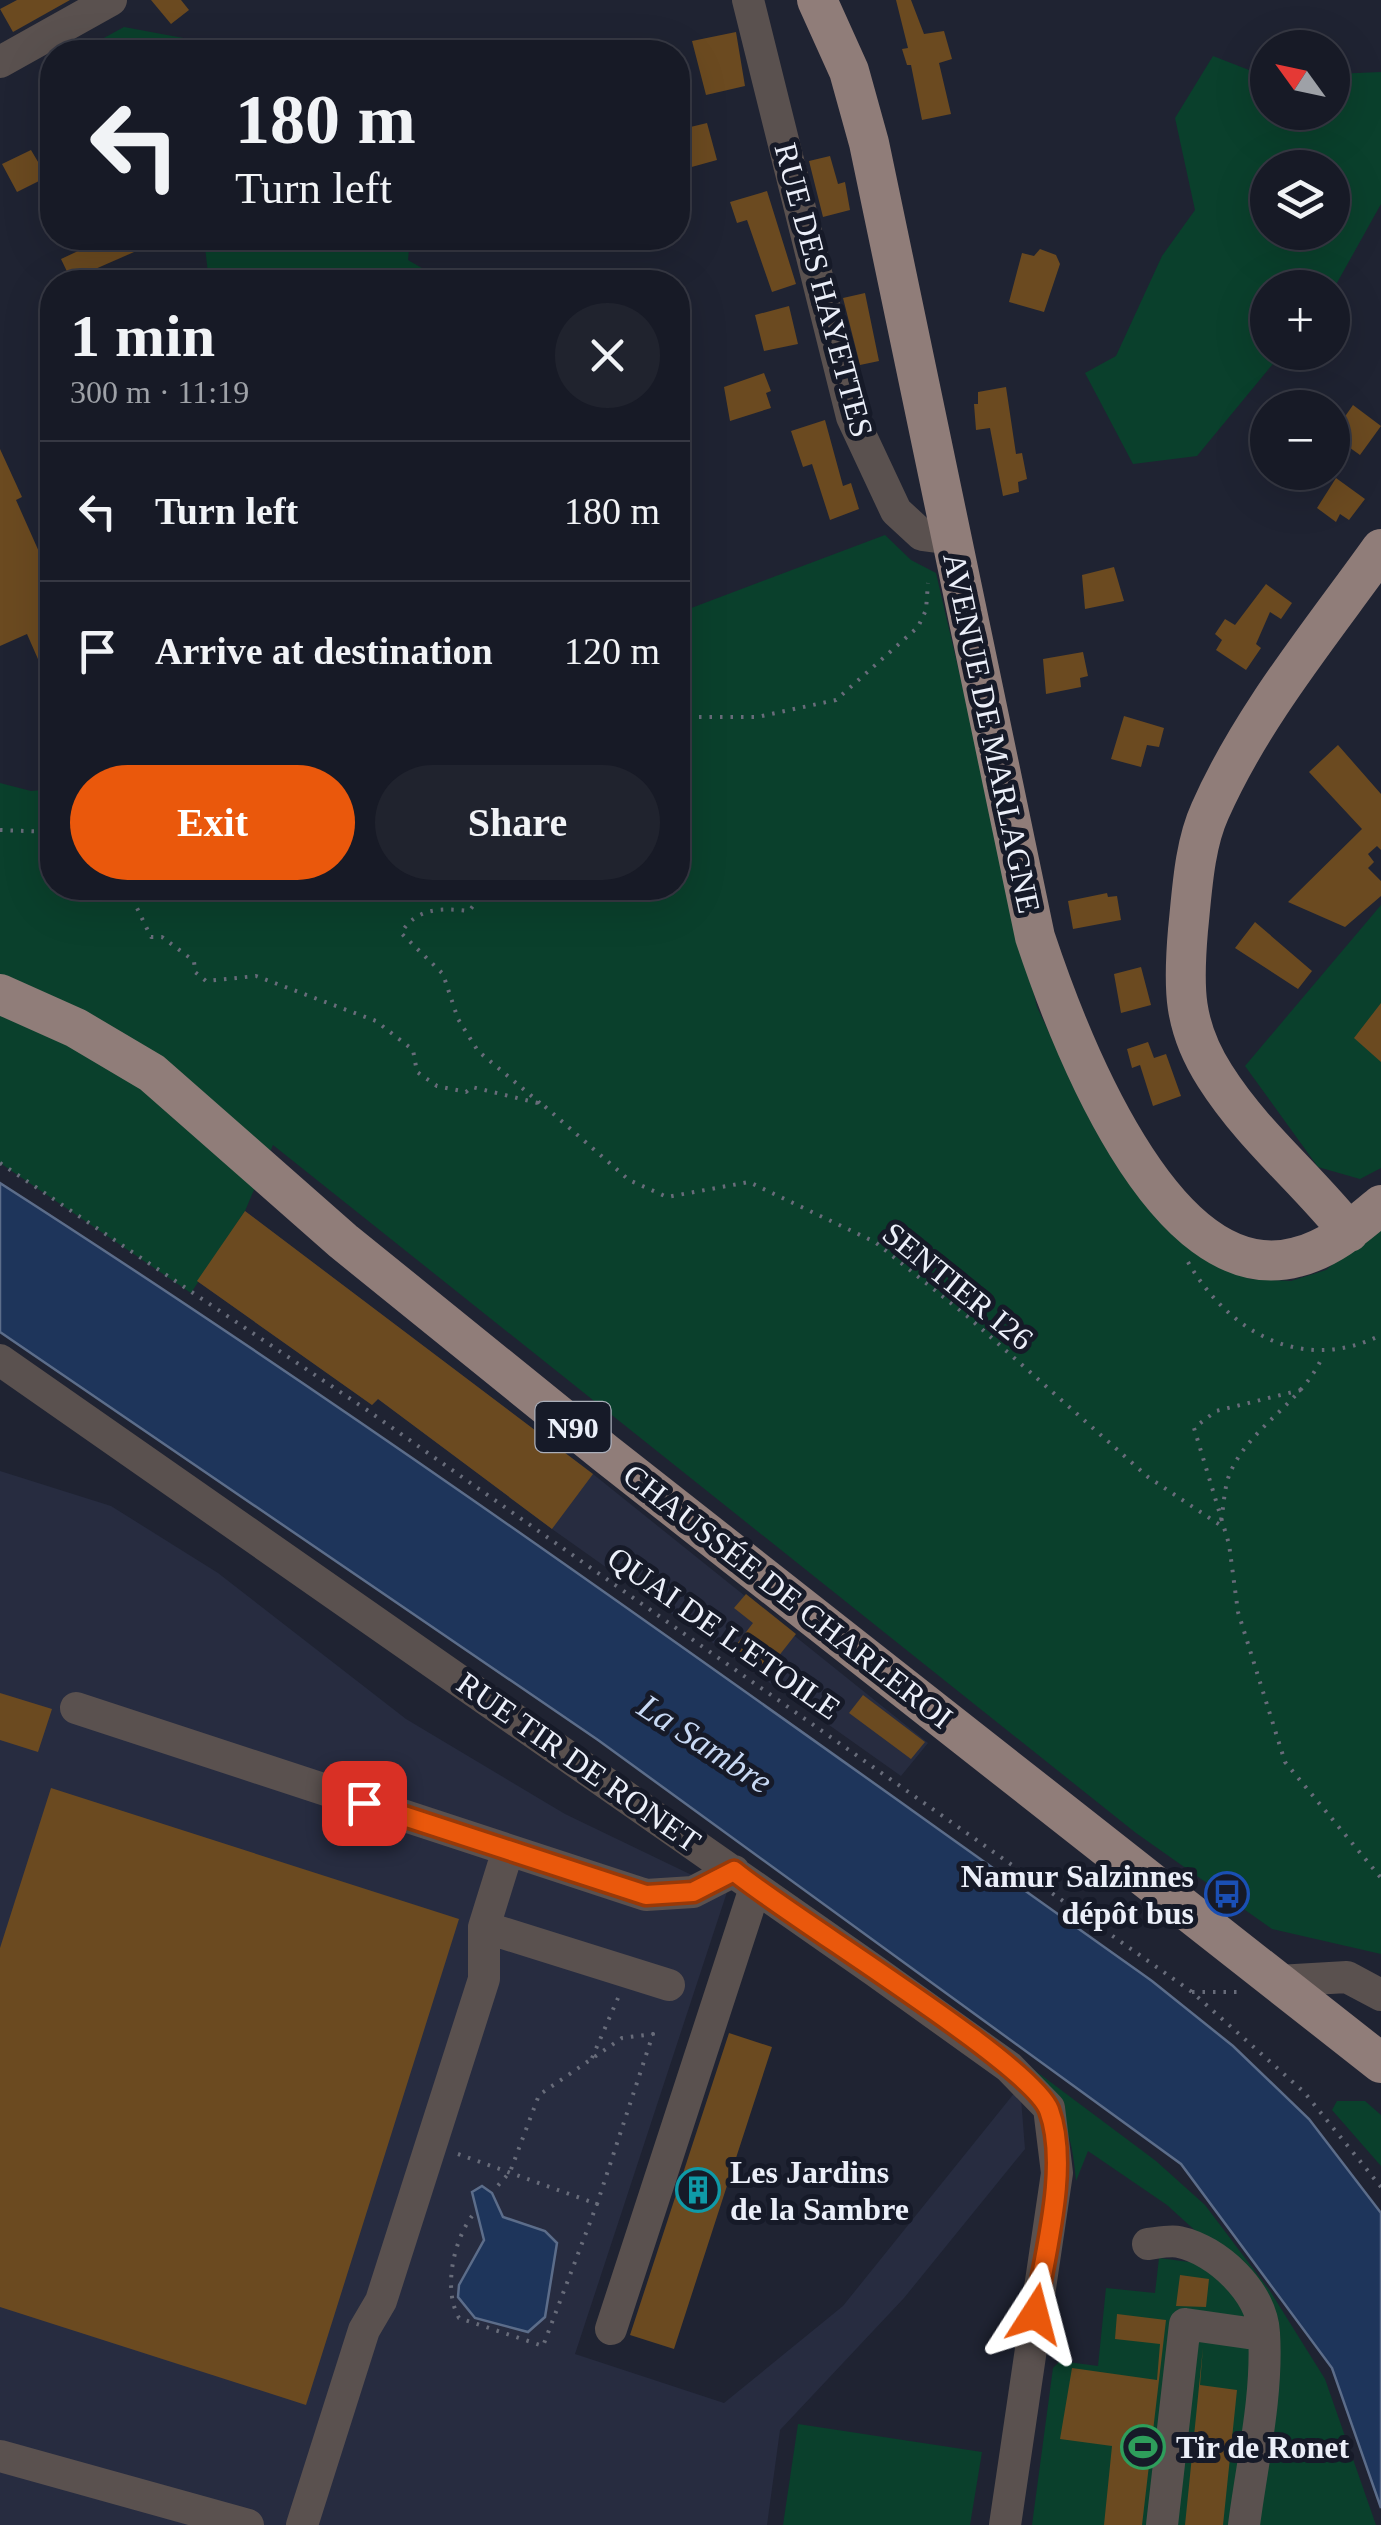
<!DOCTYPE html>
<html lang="en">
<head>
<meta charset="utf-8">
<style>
  body { margin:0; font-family:"Times New Roman",serif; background:#20232e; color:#f1f3f6; height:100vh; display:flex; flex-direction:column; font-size:38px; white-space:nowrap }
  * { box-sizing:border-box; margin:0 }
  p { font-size:32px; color:#9ea1a7 }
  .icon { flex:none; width:55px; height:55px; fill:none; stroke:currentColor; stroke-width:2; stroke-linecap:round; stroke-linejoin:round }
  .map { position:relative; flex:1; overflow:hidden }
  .details { position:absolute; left:40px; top:270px; width:650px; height:630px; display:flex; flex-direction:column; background:#171a26; border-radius:40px; box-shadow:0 10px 40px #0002,0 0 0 2px #363843 }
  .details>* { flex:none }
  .guide { position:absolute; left:40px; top:40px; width:650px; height:210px; border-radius:40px; box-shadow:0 10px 40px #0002,0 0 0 2px #363843; background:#171a26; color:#f1f3f6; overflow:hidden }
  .needle { width:65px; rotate:303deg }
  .controls { position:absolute; left:1250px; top:30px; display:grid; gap:20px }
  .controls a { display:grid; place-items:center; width:100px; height:100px; border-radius:50%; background:#171a26; box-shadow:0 10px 40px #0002,0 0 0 2px #363843; font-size:50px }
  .pin { position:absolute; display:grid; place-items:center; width:85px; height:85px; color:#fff; margin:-42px; border-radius:20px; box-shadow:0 5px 15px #0006 }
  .me { position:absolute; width:110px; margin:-55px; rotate:9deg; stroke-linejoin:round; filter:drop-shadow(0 0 8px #0008) }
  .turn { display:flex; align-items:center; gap:35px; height:210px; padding:0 30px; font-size:45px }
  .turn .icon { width:130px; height:130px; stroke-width:2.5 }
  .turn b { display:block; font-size:70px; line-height:85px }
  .round { display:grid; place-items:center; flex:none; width:105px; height:105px; border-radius:52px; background:#20232e }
  .headline { display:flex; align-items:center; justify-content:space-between; height:170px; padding:0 30px }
  h1 { font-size:60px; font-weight:800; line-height:75px }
  .primary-button { display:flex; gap:20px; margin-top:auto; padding:20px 30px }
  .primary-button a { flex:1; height:115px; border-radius:60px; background:#ea580c; color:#fff; font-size:40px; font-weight:800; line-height:115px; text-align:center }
  .primary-button a+a { background:#20232e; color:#f1f3f6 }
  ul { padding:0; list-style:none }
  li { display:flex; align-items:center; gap:30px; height:140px; padding:0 30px; border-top:2px solid #363843 }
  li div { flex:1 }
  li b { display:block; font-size:38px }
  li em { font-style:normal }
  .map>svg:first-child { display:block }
</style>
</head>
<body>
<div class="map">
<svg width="1381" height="2525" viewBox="0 0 1381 2525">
  <rect width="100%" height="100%" fill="#1f2332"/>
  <!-- built -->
  <path fill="#272c40" d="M245,1211L593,1474L928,1743L901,1776L552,1529L378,1399L372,1405L197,1281Z
    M0,1471L111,1506L218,1573L406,1719L565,1814L727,1892L575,2354L724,2403L843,2306L1020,2086L1025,2149L904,2298L780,2430L767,2525H0Z"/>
  <!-- green -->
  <path fill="#0a402c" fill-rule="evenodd" d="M124,27L259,52H88L89,46Z
    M1213,56L1267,77L1268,112H1332L1333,74L1381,72V204L1333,290L1268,288V352L1282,353L1197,456L1133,464L1085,373L1116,356L1162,256L1195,210L1175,118ZM1268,168H1332V232H1268Z
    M204,238H410L408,260L446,282H209Z
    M885,535L911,560L936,573L1037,1007L1088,1115L1200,1251L1250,1279L1291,1281L1326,1270L1381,1223V1954L1272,1929L1136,1833L273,1145L245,1211L191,1293L0,1163V783L31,791L52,789V888H678V613Z
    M1381,905V1168L1360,1179L1318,1167L1245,1066Z
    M1029,2066L1156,2161L1205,2205L1270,2291L1325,2379L1376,2525H1257L1278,2332L1233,2265L1167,2205L1088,2151L1076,2181C1072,2129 1061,2107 1029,2066Z
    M1337,2101H1365L1381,2115V2166L1332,2110Z
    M1159,2258L1212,2265L1256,2329L1235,2525H1032L1053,2368L1060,2361L1098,2366L1106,2288L1155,2293Z
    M798,2424L982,2452L970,2525H783Z"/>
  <!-- water -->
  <path fill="#1e355b" stroke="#5c6d8a" stroke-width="2.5" d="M0,1183C393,1435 771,1711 1152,1981L1233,2046L1309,2119L1381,2213V2508L1332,2368L1181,2164L598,1740L0,1332Z
    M482,2186L492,2193L503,2217L545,2231L557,2243L545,2317L528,2332L475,2318L458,2297L459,2285L484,2240L472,2192Z"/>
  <!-- building -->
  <path fill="#6b4a20" d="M17,0H70L13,32L0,9Z
    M151,0H181L189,10L171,24Z
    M896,0H911L924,34L944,31L952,59L939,63L951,114L922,120L911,65H907L902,49L908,48Z
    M736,32L745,86L706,95L692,41Z
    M707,123L717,160L688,168L678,130Z
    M31,150L47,177L17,192L2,164Z
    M830,156L838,184L845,182L850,210L823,217L809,161Z
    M767,191L796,284L772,292L747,220L737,223L730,202Z
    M106,238H166L93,270L99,282H72L61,259Z
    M1040,249L1056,255L1060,264L1044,312L1009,302L1022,253L1034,256Z
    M865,293L879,361L860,365L843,298Z
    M789,306L798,344L764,351L755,315Z
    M764,373L771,391L766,393L771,408L730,421L724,387Z
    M1006,387L1016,454L1022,453L1027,479L1018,482L1019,492L1003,496L990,428L976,430L974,404H978V392Z
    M1353,405L1381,426L1360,455L1332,435Z
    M825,420L843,486L851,483L859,509L830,520L812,464L803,467L791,431Z
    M0,449L22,497L16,500L52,581V691L27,634L0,646Z
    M1336,478L1365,499L1349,520L1340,514L1336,522L1317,508Z
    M1114,567L1124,601L1085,609L1082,575Z
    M1266,584L1292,603L1281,619L1270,612L1256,644L1261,648L1246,670L1216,650L1222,640L1215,634L1225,619L1235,625Z
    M1083,652L1088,676L1080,678L1081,687L1046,694L1043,659Z
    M1124,716L1164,728L1159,747L1147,745L1141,767L1111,759Z
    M1338,745L1381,794V850L1377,846L1368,854L1374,862L1368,868L1381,881V896L1345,927L1288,902L1362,829L1309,772Z
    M1107,893L1108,897L1117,896L1121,920L1073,929L1068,901Z
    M1255,922L1312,971L1298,989L1235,948Z
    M1141,967L1151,1005L1121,1013L1114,974Z
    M1381,1003V1062L1354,1038Z
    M1148,1042L1154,1058L1166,1054L1181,1096L1153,1106L1140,1065L1132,1068L1127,1049Z
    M245,1211L593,1474L552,1529L378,1399L372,1405L197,1281Z
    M746,1594L796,1634L763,1676L730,1653L753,1623L734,1608Z
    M0,1693L52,1709L38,1752L0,1740Z
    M863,1695L925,1742L911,1759L849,1713Z
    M51,1788L459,1919L306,2405L0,2307V1948Z
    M729,2033L772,2047L674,2349L630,2335Z
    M1180,2275L1209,2279L1206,2307L1176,2306Z
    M1117,2314L1166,2320L1142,2525H1104L1112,2446L1060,2439L1072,2368L1157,2380L1160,2344L1115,2339Z
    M1203,2347L1200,2385L1237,2390L1223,2525H1185Z"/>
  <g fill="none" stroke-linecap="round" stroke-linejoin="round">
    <!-- path -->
    <path stroke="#686c7a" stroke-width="4" stroke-dasharray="2.5 8" stroke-linecap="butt" d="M678,717H757L836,700L918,627L926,610L928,583
      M0,830L52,832
      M134,888L135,904L151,937H162L194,961L195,972L206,981L256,976L376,1021L413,1050L417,1072L437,1086L466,1092L472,1087L542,1104L629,1180L667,1197L749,1182L875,1242L967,1316L1148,1477L1220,1525
      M472,888L477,901L469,911C442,908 417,907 401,933L443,974L458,1019L478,1051L540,1103
      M0,1163L367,1410L1192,1992L1304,2092L1381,2187
      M1188,1262C1229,1333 1303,1374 1381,1335
      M1301,1390L1216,1411L1194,1428L1229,1544L1238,1612L1285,1762L1381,1878
      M1221,1520C1224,1506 1224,1487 1230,1473C1250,1426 1304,1402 1323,1355
      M1192,1992H1241
      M592,2058L618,1998
      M458,2154L597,2204L653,2034L622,2038L539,2095L510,2172L493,2191
      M472,2216C453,2242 443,2290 459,2318L543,2346L597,2204"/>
    <!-- minor -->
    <path stroke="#5a514f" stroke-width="32" d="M748,0L852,417L896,511L922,535L952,539
      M0,62L111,0
      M0,1360L875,1971L1009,2067L1049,2108L1057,2173L1005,2525
      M76,1708L646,1895L693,1892L734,1871
      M484,1927L669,1985
      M1278,1981L1347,1977L1381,1995
      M1148,2244C1157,2243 1170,2240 1179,2242C1217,2250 1262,2292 1264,2333C1268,2395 1252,2463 1244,2525
      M611,2329L755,1888
      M0,2456L248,2525
      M302,2525L364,2330L381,2301L484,1979V1927L508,1850
      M1162,2525L1185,2324L1248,2333"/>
    <!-- major -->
    <path stroke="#907d79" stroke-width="40" d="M817,0L849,71L869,143L1035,937C1066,1030 1163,1294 1297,1257C1330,1249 1356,1226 1381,1205
      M0,994L76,1028L152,1073L343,1241L605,1453L1381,2063
      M1349,1232C1306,1178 1253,1136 1215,1076C1183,1026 1183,988 1188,930C1192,892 1194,846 1210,811C1252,716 1321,633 1381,549"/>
  </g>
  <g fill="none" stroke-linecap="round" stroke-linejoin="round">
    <!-- route casing -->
    <g stroke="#983908" stroke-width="25">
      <path id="route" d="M364,1803L646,1895L693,1892L734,1871C789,1917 1031,2063 1049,2110C1070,2166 1044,2256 1035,2314"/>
    </g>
    <!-- route -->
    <use href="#route" stroke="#ea580c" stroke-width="18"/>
  </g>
  <!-- icons -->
  <defs>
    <g id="bus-ring" transform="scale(2.25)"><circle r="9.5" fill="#161a28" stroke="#1a4fb4" stroke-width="1.5"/><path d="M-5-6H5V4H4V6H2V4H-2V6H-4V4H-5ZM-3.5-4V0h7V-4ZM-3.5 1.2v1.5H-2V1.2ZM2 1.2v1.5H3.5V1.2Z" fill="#1a4fb4"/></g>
    <g id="building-ring" transform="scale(2.25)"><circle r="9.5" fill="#161a28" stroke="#0f9aa8" stroke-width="1.5"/><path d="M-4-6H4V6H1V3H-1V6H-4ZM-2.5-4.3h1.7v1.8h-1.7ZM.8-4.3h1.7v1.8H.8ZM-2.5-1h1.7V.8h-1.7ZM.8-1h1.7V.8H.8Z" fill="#0f9aa8"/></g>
    <g id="stadium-ring" transform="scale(2.25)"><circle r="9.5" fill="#161a28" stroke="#2e9e5b" stroke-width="1.5"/><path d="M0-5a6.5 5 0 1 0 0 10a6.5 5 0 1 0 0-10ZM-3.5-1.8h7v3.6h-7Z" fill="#2e9e5b"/></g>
  </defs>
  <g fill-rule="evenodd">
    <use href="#bus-ring" x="1227" y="1894"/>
    <use href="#building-ring" x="698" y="2190"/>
    <use href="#stadium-ring" x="1143" y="2447"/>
  </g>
  <g text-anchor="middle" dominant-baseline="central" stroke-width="10" stroke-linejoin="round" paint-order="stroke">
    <!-- shield labels -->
    <rect fill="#161a28" stroke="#abafba" stroke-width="2.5" x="535.5" y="1402" width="75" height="50" rx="8"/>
    <g font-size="30" font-weight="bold" fill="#ebeff9">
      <text x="573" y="1427">N90</text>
    </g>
    <!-- street labels -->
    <g font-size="32" fill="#ebeff9" stroke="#161a28">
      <text transform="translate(824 290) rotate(75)">RUE DES HAYETTES</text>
      <text transform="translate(992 733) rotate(78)">AVENUE DE MARLAGNE</text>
      <text transform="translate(958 1286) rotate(39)">SENTIER I26</text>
      <text transform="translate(788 1596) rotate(38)">CHAUSSÉE DE CHARLEROI</text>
      <text transform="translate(724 1633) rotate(35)">QUAI DE L'ETOILE</text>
      <text transform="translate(579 1762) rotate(35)">RUE TIR DE RONET</text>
    </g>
    <!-- poi labels -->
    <g font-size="32" font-weight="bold" fill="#ebeff9" stroke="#161a28" text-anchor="start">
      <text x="1194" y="1876" text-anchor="end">Namur Salzinnes<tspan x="1194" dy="37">dépôt bus</tspan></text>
      <text x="730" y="2172">Les Jardins<tspan x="730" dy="37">de la Sambre</tspan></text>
      <text x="1176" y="2447">Tir de Ronet</text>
    </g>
    <!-- water labels -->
    <g font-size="35" font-style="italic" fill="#c8d9f4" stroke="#161a28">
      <text transform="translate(705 1744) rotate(33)">La Sambre</text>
    </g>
  </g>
</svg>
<div class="controls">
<a><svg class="needle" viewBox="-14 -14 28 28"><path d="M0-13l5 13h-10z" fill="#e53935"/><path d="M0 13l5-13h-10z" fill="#9ea1a7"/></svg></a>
<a><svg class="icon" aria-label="layers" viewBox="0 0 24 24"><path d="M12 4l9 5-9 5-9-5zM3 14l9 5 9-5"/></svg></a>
<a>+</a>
<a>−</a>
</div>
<div class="pin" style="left:364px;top:1803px;background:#d93025"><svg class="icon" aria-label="arrive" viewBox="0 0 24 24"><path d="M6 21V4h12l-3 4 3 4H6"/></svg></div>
<svg class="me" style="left:1035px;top:2314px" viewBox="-20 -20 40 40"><path d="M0-17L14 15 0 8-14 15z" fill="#ea580c" stroke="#fff" stroke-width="4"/></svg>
<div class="guide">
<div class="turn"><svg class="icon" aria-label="left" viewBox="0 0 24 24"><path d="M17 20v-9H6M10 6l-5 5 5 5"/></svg><div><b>180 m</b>Turn left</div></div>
</div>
<section class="details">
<div class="headline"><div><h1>1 min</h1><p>300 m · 11:19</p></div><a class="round"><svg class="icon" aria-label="close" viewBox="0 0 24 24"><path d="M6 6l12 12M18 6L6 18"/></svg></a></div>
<ul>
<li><svg class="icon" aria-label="left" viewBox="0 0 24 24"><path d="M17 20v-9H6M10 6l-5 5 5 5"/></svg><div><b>Turn left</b></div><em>180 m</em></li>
<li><svg class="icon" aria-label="arrive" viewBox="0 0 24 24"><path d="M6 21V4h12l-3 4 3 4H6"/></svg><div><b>Arrive at destination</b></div><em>120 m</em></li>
</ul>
<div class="primary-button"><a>Exit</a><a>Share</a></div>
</section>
</div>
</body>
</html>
